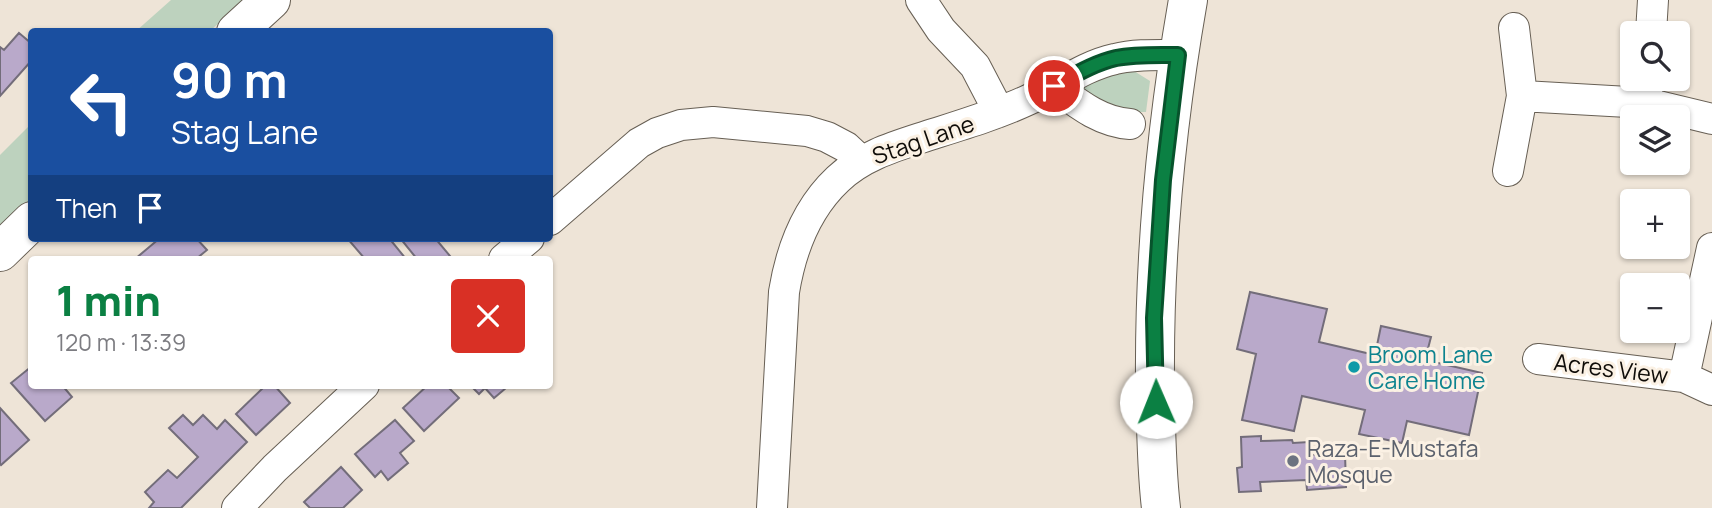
<!DOCTYPE html>
<html lang="en">
<head>
<meta charset="utf-8">
<style>
  body { margin:0; font-family:Manrope,sans-serif; background:#f2f2f3; color:#2b2b33; height:100vh; display:flex; flex-direction:column; font-size:26px; white-space:nowrap }
  * { box-sizing:border-box; margin:0 }
  p { font-size:23px; color:#7c7c81 }
  .icon { flex:none; width:38px; height:38px; fill:none; stroke:currentColor; stroke-width:2; stroke-linecap:round; stroke-linejoin:round }
  .map { position:relative; flex:1; overflow:hidden }
  .side { position:absolute; left:28px; top:256px; width:525px; height:133px; display:flex; flex-direction:column; background:#fff; border-radius:7px; box-shadow:0 2px 5px #0004 }
  .side>* { flex:none }
  .top-card { position:absolute; left:28px; top:28px; width:525px; height:214px; border-radius:7px; box-shadow:0 2px 5px #0004; background:#1a4fa0; color:#fff; overflow:hidden }
  .buttons { position:absolute; left:1620px; top:21px; display:grid; gap:14px }
  .buttons a { display:grid; place-items:center; width:70px; height:70px; border-radius:7px; background:#fff; box-shadow:0 2px 5px #0004; font-size:35px }
  .pin { position:absolute; display:grid; place-items:center; width:60px; height:60px; color:#fff; margin:-30px; border:4px solid #fff; border-radius:50%; box-shadow:0 2px 7px #0007 }
  .me { position:absolute; width:77px; margin:-38px; rotate:359deg; stroke-linejoin:round; filter:drop-shadow(0 0 5px #0008) }
  .turn { display:flex; align-items:center; gap:24px; height:147px; padding:0 28px; font-size:32px }
  .turn .icon { width:91px; height:91px; stroke-width:2.5 }
  .turn b { display:block; font-size:49px; line-height:60px }
  .then { display:flex; align-items:center; height:66px; padding:0 28px; background:#0003; gap:14px; font-size:26px }
  .round { display:grid; place-items:center; flex:none; width:74px; height:74px; border-radius:7px; background:#f2f2f3 }
  .summary { display:flex; align-items:center; justify-content:space-between; height:119px; padding:0 28px }
  h1 { font-size:42px; font-weight:800; line-height:52px; color:#0b8043 }
  .map>svg:first-child { display:block }
</style>
</head>
<body>
<div class="map">
<svg width="1712" height="508" viewBox="0 0 1712 508">
  <rect width="100%" height="100%" fill="#eee4d7"/>
  <!-- green -->
  <path fill="#bdd2be" d="M171,0H244L210,31L135,32Z
    M1112,71H1134L1150,81L1146,112H1124L1080,91L1094,80Z
    M31,124V199L0,230V155Z"/>
  <!-- building -->
  <path fill="#b9a9ca" stroke="#736d7a" stroke-width="2" d="M19,33L32,44V60L0,96V47L4,50Z
    M160,238H196L207,250L196,259H135Z
    M347,238H389L406,259H365Z
    M400,238H435L450,256L446,259H417Z
    M1250,292L1327,309L1319,342L1375,355L1381,326L1431,337L1425,360L1482,373L1469,435L1407,421L1402,443L1359,434L1365,410L1302,396L1294,431L1242,420L1256,354L1237,349Z
    M32,366V385H62L72,397L45,421L11,383Z
    M266,385H274L290,403L256,435L236,414Z
    M428,385H446L459,398L424,431L403,408Z
    M470,385H503L506,388L494,398L485,388L479,394Z
    M0,408L29,440L1,465L0,464Z
    M183,415L193,425L203,415L217,429L225,420L247,442L181,508H149L154,502L145,492L168,470L177,478L198,457L169,428Z
    M395,420L414,441L400,453L408,463L388,480L381,471L375,477L355,454Z
    M1261,436V441L1292,440L1293,443L1309,442L1310,455L1345,453L1346,487L1307,490L1306,480L1260,482L1261,491L1239,492L1237,468L1242,467L1241,437Z
    M341,467L362,490L343,508H310L304,502Z"/>
  <g fill="none" stroke-linecap="round" stroke-linejoin="round">
    <!-- minor casing -->
    <g stroke="#675f54" stroke-width="32">
      <path id="minor" d="M921,0L941,30L975,66L999,112
        M1651,33L1653,0
        M1054,86C1077,103 1100,122 1130,124
        M1522,96L1646,103L1712,119
        M1646,103L1648,79
        M1508,171L1522,96L1514,28
        M550,220L639,143L657,133L681,125L713,122L807,131L827,137L846,147L861,161
        M504,259L529,238
        M1538,359L1684,377L1712,248
        M1684,377L1712,390
        M237,508L275,468L364,385
        M772,508L784,292C791,249 806,209 838,179C864,154 900,145 933,134C965,124 998,114 1028,100C1057,87 1083,66 1115,59C1135,54 1157,55 1178,55"/>
    </g>
    <!-- secondary casing -->
    <g stroke="#675f54" stroke-width="40">
      <path id="secondary" d="M1161,508C1156,466 1156,423 1155,381C1154,253 1166,126 1188,0"/>
    </g>
    <!-- primary casing -->
    <g stroke="#675f54" stroke-width="40">
      <path id="primary" d="M236,32L271,0
        M0,252L32,221"/>
    </g>
    <!-- minor -->
    <use href="#minor" stroke="#fff" stroke-width="30"/>
    <!-- secondary -->
    <use href="#secondary" stroke="#fff" stroke-width="38"/>
    <!-- primary -->
    <use href="#primary" stroke="#fff" stroke-width="38"/>
  </g>
  <g fill="none" stroke-linecap="round" stroke-linejoin="round">
    <!-- route casing -->
    <g stroke="#07532c" stroke-width="18">
      <path id="route" d="M1054,86C1073,76 1094,63 1116,58C1136,54 1158,55 1178,55L1163,180L1154,318L1156,402"/>
    </g>
    <!-- route -->
    <use href="#route" stroke="#0b8043" stroke-width="12"/>
  </g>
  <!-- markers -->
  <circle fill="#0f9aa8" stroke="#fbf1e4" stroke-width="2.5" cx="1354" cy="367" r="7"/>
  <circle fill="#6b7280" stroke="#fbf1e4" stroke-width="2.5" cx="1293" cy="461" r="7"/>
  <g text-anchor="middle" dominant-baseline="central" stroke-width="6" stroke-linejoin="round" paint-order="stroke">
    <!-- street labels -->
    <g font-size="23" fill="#0f0c08" stroke="#fbf1e4">
      <text transform="translate(923 139) rotate(-19)">Stag Lane</text>
      <text transform="translate(1611 368) rotate(7)">Acres View</text>
    </g>
    <!-- culture labels -->
    <g font-size="23" fill="#0d838f" stroke="#fbf1e4" text-anchor="start">
      <text x="1368" y="354">Broom Lane<tspan x="1368" dy="26">Care Home</tspan></text>
    </g>
    <!-- worship labels -->
    <g font-size="23" fill="#5b616d" stroke="#fbf1e4" text-anchor="start">
      <text x="1307" y="448">Raza-E-Mustafa<tspan x="1307" dy="26">Mosque</tspan></text>
    </g>
  </g>
</svg>
<div class="buttons">
<a><svg class="icon" aria-label="search" viewBox="0 0 24 24"><circle cx="10" cy="10" r="6"/><path d="M15 15l6 6"/></svg></a>
<a><svg class="icon" aria-label="layers" viewBox="0 0 24 24"><path d="M12 4l9 5-9 5-9-5zM3 14l9 5 9-5"/></svg></a>
<a>+</a>
<a>−</a>
</div>
<div class="pin" style="left:1054px;top:86px;background:#d93025"><svg class="icon" aria-label="arrive" viewBox="0 0 24 24"><path d="M6 21V4h12l-3 4 3 4H6"/></svg></div>
<svg class="me" style="left:1156px;top:402px" viewBox="-20 -20 40 40"><circle r="19" fill="#fff"/><path d="M0-13L10 11 0 6-10 11z" fill="#0b8043"/></svg>
<div class="top-card">
<div class="turn"><svg class="icon" aria-label="left" viewBox="0 0 24 24"><path d="M17 20v-9H6M10 6l-5 5 5 5"/></svg><div><b>90 m</b>Stag Lane</div></div>
<div class="then">Then<svg class="icon" aria-label="arrive" viewBox="0 0 24 24"><path d="M6 21V4h12l-3 4 3 4H6"/></svg></div>
</div>
<section class="side">
<div class="summary"><div><h1>1 min</h1><p>120 m · 13:39</p></div><a class="round" style="background:#d93025;color:#fff"><svg class="icon" aria-label="close" viewBox="0 0 24 24"><path d="M6 6l12 12M18 6L6 18"/></svg></a></div>
</section>
</div>
</body>
</html>
